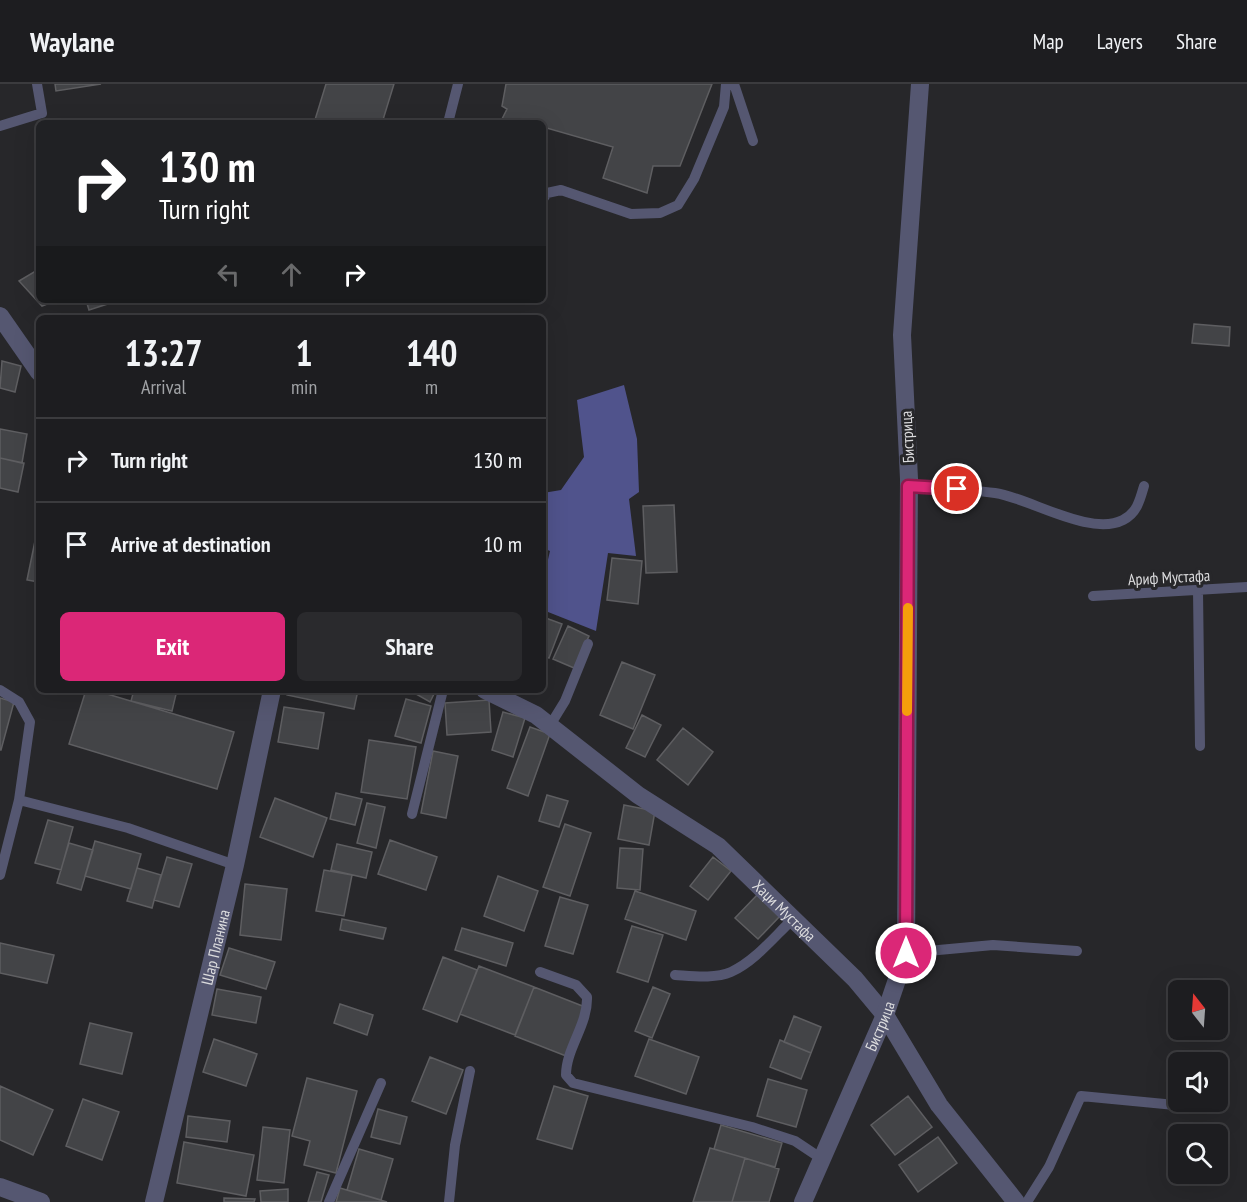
<!DOCTYPE html>
<html lang="en">
<head>
<meta charset="utf-8">
<style>
  body { margin:0; font-family:"PT Sans Narrow",sans-serif; background:#2a2a2d; color:#f1f3f6; height:100vh; display:flex; flex-direction:column; font-size:22px; white-space:nowrap }
  * { box-sizing:border-box; margin:0 }
  p { font-size:20px; color:#a0a2a5 }
  .icon { flex:none; width:33px; height:33px; fill:none; stroke:currentColor; stroke-width:2; stroke-linecap:round; stroke-linejoin:round }
  .map { position:relative; flex:1; overflow:hidden }
  .panel { position:absolute; left:36px; top:231px; width:510px; height:378px; display:flex; flex-direction:column; background:#1d1d20; border-radius:9px; box-shadow:0 6px 24px #0002,0 0 0 2px #3b3b3e }
  .panel>* { flex:none }
  .banner { position:absolute; left:36px; top:36px; width:510px; height:183px; border-radius:9px; box-shadow:0 6px 24px #0002,0 0 0 2px #3b3b3e; background:#202124; color:#fff; overflow:hidden }
  .needle { width:39px; rotate:343deg }
  .buttons { position:absolute; left:1168px; top:896px; display:grid; gap:12px }
  .buttons a { display:grid; place-items:center; width:60px; height:60px; border-radius:9px; background:#1d1d20; box-shadow:0 6px 24px #0002,0 0 0 2px #3b3b3e; font-size:30px }
  .pin { position:absolute; display:grid; place-items:center; width:51px; height:51px; color:#fff; margin:-26px; border:3px solid #fff; border-radius:50%; box-shadow:0 2px 6px #0007 }
  .me { position:absolute; width:66px; margin:-33px; rotate:0deg; stroke-linejoin:round; filter:drop-shadow(0 0 4px #0008) }
  .turn { display:flex; align-items:center; gap:21px; height:126px; padding:0 24px; font-size:27px }
  .turn .icon { width:78px; height:78px; stroke-width:2.5 }
  .turn b { display:block; font-size:42px; line-height:51px }
  .lanes { display:flex; align-items:center; height:57px; padding:0 24px; background:#0003; justify-content:center; gap:30px; direction:ltr }
  .lanes .off { opacity:.35 }
  .eta { display:flex; justify-content:space-evenly; align-items:center; height:102px; text-align:center }
  .eta b { font-size:36px; font-weight:700; line-height:42px }
  .action { display:flex; gap:12px; margin-top:auto; padding:12px 24px }
  .action a { flex:1; height:69px; border-radius:9px; background:#db2777; color:#fff; font-size:24px; font-weight:700; line-height:69px; text-align:center }
  .action a+a { background:#2a2a2d; color:#f1f3f6 }
  ul { padding:0; list-style:none }
  li { display:flex; align-items:center; gap:18px; height:84px; padding:0 24px; border-top:2px solid #3b3b3e }
  li div { flex:1 }
  li b { display:block; font-size:22px }
  li em { font-style:normal }
  header { display:flex; align-items:center; gap:36px; box-sizing:border-box; height:84px; padding:0 30px; background:#1d1d20; border-bottom:2px solid #3b3b3e }
  header strong { font-size:28px }
  nav { display:flex; gap:33px; margin-inline-start:auto; font-size:21px }
  .map>svg:first-child { display:block }
</style>
</head>
<body>
<header>
<strong>Waylane</strong>
<nav><a>Map</a><a>Layers</a><a>Share</a></nav>
</header>
<div class="map">
<svg width="1247" height="1118" viewBox="0 0 1247 1118">
  <rect width="100%" height="100%" fill="#27272a"/>
  <!-- forest -->
  <path fill="#50538c" d="M624,301L637,355L639,408L629,415L636,472L608,469L596,547L543,526V497L550,467L543,464V409L561,406L584,373L577,316Z"/>
  <!-- building -->
  <path fill="#434447" stroke="#5e5e61" stroke-width="1.5" d="M55,0H101L56,7Z
    M326,0H394L382,39H314Z
    M506,0H712L680,82H653L647,109L603,94L613,63L543,43V39H500L507,25L502,22Z
    M39,185V216H57L42,222L19,197Z
    M86,216H120L89,226Z
    M1194,240L1230,243L1229,262L1192,259Z
    M2,277L21,282L15,308L0,304Z
    M0,345L27,350L22,379L0,374Z
    M0,374L24,379L18,408L0,404Z
    M674,421L677,488L646,489L643,422Z
    M35,457L39,458V498L27,496Z
    M612,474L642,477L638,520L607,516Z
    M543,533L562,540L549,574L543,572Z
    M568,542L589,552L574,584L553,575Z
    M622,578L655,591L633,645L600,631Z
    M86,606H94L234,648L217,705L69,660Z
    M134,606H177L172,627L131,617Z
    M288,606H358L354,625L287,611Z
    M409,606H436L430,618Z
    M0,614L14,618L1,666H0Z
    M406,615L431,622L421,659L395,652Z
    M489,616L491,648L447,651L445,619Z
    M284,623L324,629L318,665L278,658Z
    M503,628L525,634L513,673L492,666Z
    M642,631L661,641L645,673L626,664Z
    M530,643L550,650L528,712L507,704Z
    M683,644L713,668L688,701L657,676Z
    M369,656L416,663L407,715L361,708Z
    M433,667L458,672L446,734L421,729Z
    M336,709L362,715L355,741L330,735Z
    M547,711L568,717L559,743L539,737Z
    M275,714L327,734L313,773L260,753Z
    M367,719L385,723L376,764L357,759Z
    M624,721L655,727L649,761L618,755Z
    M48,736L73,743L61,786L35,779Z
    M565,740L591,749L570,812L543,803Z
    M390,756L437,773L426,806L378,790Z
    M95,757L141,770L131,805L85,792Z
    M69,759L93,766L81,806L57,799Z
    M337,760L372,768L366,794L331,786Z
    M620,764L643,765L640,806L617,804Z
    M167,773L192,780L179,823L154,816Z
    M713,773L731,787L708,816L690,802Z
    M137,784L161,791L152,824L127,817Z
    M324,786L352,791L344,832L316,827Z
    M498,792L538,807L524,847L484,832Z
    M245,800L287,805L281,856L240,851Z
    M635,807L696,827L686,856L625,835Z
    M758,810L781,831L758,855L735,834Z
    M560,813L588,821L573,870L545,862Z
    M342,835L386,844L383,855L340,846Z
    M632,842L663,851L648,898L617,888Z
    M462,844L513,859L506,882L455,866Z
    M0,859L54,871L47,899L0,889Z
    M229,864L275,878L266,905L220,891Z
    M443,873L477,886L457,938L423,925Z
    M479,882L534,903L515,951L460,930Z
    M534,903L585,923L566,972L515,952Z
    M653,903L670,910L652,954L635,947Z
    M217,905L261,913L256,939L212,931Z
    M340,920L373,931L367,951L334,939Z
    M794,932L821,943L811,969L784,958Z
    M90,939L132,949L122,990L80,980Z
    M214,955L257,970L246,1002L203,988Z
    M649,955L699,973L686,1010L635,992Z
    M780,956L811,969L801,995L770,983Z
    M430,973L463,986L446,1030L412,1017Z
    M307,994L357,1007L336,1089L304,1081L310,1057L292,1052Z
    M768,995L807,1006L796,1043L757,1032Z
    M0,1002L53,1026L33,1071L0,1056Z
    M554,1002L588,1012L572,1065L537,1055Z
    M908,1012L932,1043L895,1071L871,1041Z
    M83,1015L119,1028L102,1076L66,1062Z
    M378,1025L407,1033L400,1060L371,1053Z
    M188,1032L230,1037L227,1058L186,1053Z
    M721,1041L782,1059L775,1083L714,1065Z
    M263,1043L290,1046L284,1099L257,1096Z
    M938,1053L957,1079L918,1108L899,1081Z
    M184,1058L254,1071L246,1112L177,1099Z
    M710,1064L745,1074L732,1118H693Z
    M359,1065L393,1075L381,1116L347,1106Z
    M745,1074L779,1085L769,1118H732Z
    M317,1088L329,1091L321,1118H308Z
    M340,1104L387,1118H336Z
    M288,1105V1118H261L260,1107Z
    M224,1114L255,1115L254,1118H224Z"/>
  <g fill="none" stroke-linecap="round" stroke-linejoin="round">
    <!-- lane -->
    <path stroke="#555771" stroke-width="10" d="M734,0L753,57
      M448,39L458,0
      M0,42L42,29L37,0
      M543,115L547,109L561,106L631,130L660,129L678,121L694,95L724,23L726,0
      M908,402C937,404 967,405 995,409C1030,414 1090,453 1123,436C1137,429 1140,416 1144,402
      M1198,507L1200,662
      M1093,512L1247,503
      M0,606L19,618L30,638L19,716L128,744L235,781
      M549,643L565,617L588,560
      M412,730L443,606
      M0,791L19,716
      M906,869L993,861L1077,867
      M540,888L576,901L587,913C588,941 566,964 566,991L573,999L752,1043L795,1057L822,1075
      M675,891C692,892 715,895 731,888C755,877 774,853 792,836
      M329,1118L381,999
      M449,1118L455,1061L470,987
      M1027,1118L1049,1083L1081,1012L1175,1021"/>
    <!-- street -->
    <g stroke="#555771" stroke-width="18">
      <path d="M0,232L39,288"/>
      <path id="s1" d="M485,606L536,631L638,711L718,762L855,895L885,931L939,1021L1016,1118"/>
      <path d="M0,1103L41,1118"/>
      <path id="s2" d="M154,1118L235,781L272,606"/>
      <path id="s3" d="M803,1118L885,931L906,869L909,395L902,251L920,0"/>
    </g>
  </g>
  <g fill="none" stroke-linecap="round" stroke-linejoin="round">
    <!-- route casing -->
    <g stroke="#8e194d" stroke-width="15">
      <path id="route" d="M906,869L908,402L957,405"/>
    </g>
    <!-- route -->
    <use href="#route" stroke="#db2777" stroke-width="10"/>
    <!-- slow -->
    <path stroke="#f59e0b" stroke-width="10" d="M907,627L908,524"/>
  </g>
  <g text-anchor="middle" dominant-baseline="central" stroke-width="6" stroke-linejoin="round" paint-order="stroke">
    <!-- street labels -->
    <g font-size="16" fill="#dcdcde" stroke="#27272a">
      <text transform="translate(907 353) rotate(-93)">Бистрица</text>
      <text transform="translate(1169 493) rotate(-3)">Ариф Мустафа</text>
      <text stroke="none"><textPath href="#s1" startOffset="374">Хаџи Мустафа</textPath></text>
      <text stroke="none"><textPath href="#s2" startOffset="262">Шар Планина</textPath></text>
      <text stroke="none"><textPath href="#s3" startOffset="192">Бистрица</textPath></text>
    </g>
  </g>
</svg>
<div class="buttons">
<a><svg class="needle" viewBox="-14 -14 28 28"><path d="M0-13l5 13h-10z" fill="#e53935"/><path d="M0 13l5-13h-10z" fill="#a0a2a5"/></svg></a>
<a><svg class="icon" aria-label="sound" viewBox="0 0 24 24"><path d="M4 9h4l5-4v14l-5-4H4zM17 9q2 3 0 6"/></svg></a>
<a><svg class="icon" aria-label="search" viewBox="0 0 24 24"><circle cx="10" cy="10" r="6"/><path d="M15 15l6 6"/></svg></a>
</div>
<div class="pin" style="left:957px;top:405px;background:#d93025"><svg class="icon" aria-label="arrive" viewBox="0 0 24 24"><path d="M6 21V4h12l-3 4 3 4H6"/></svg></div>
<svg class="me" style="left:906px;top:869px" viewBox="-20 -20 40 40"><circle r="17" fill="#db2777" stroke="#fff" stroke-width="3"/><path d="M0-11L8 9 0 5-8 9z" fill="#fff"/></svg>
<div class="banner">
<div class="turn"><svg class="icon" aria-label="right" viewBox="0 0 24 24"><path d="M7 20v-9h11M14 6l5 5-5 5"/></svg><div><b>130 m</b>Turn right</div></div>
<div class="lanes"><svg class="icon off" aria-label="left" viewBox="0 0 24 24"><path d="M17 20v-9H6M10 6l-5 5 5 5"/></svg><svg class="icon off" aria-label="ahead" viewBox="0 0 24 24"><path d="M12 20V5M6 11l6-6 6 6"/></svg><svg class="icon" aria-label="right" viewBox="0 0 24 24"><path d="M7 20v-9h11M14 6l5 5-5 5"/></svg></div>
</div>
<section class="panel">
<div class="eta">
<div><b>13:27</b><p>Arrival</p></div>
<div><b>1</b><p>min</p></div>
<div><b>140</b><p>m</p></div>
</div>
<ul>
<li><svg class="icon" aria-label="right" viewBox="0 0 24 24"><path d="M7 20v-9h11M14 6l5 5-5 5"/></svg><div><b>Turn right</b></div><em>130 m</em></li>
<li><svg class="icon" aria-label="arrive" viewBox="0 0 24 24"><path d="M6 21V4h12l-3 4 3 4H6"/></svg><div><b>Arrive at destination</b></div><em>10 m</em></li>
</ul>
<div class="action"><a>Exit</a><a>Share</a></div>
</section>
</div>
</body>
</html>
